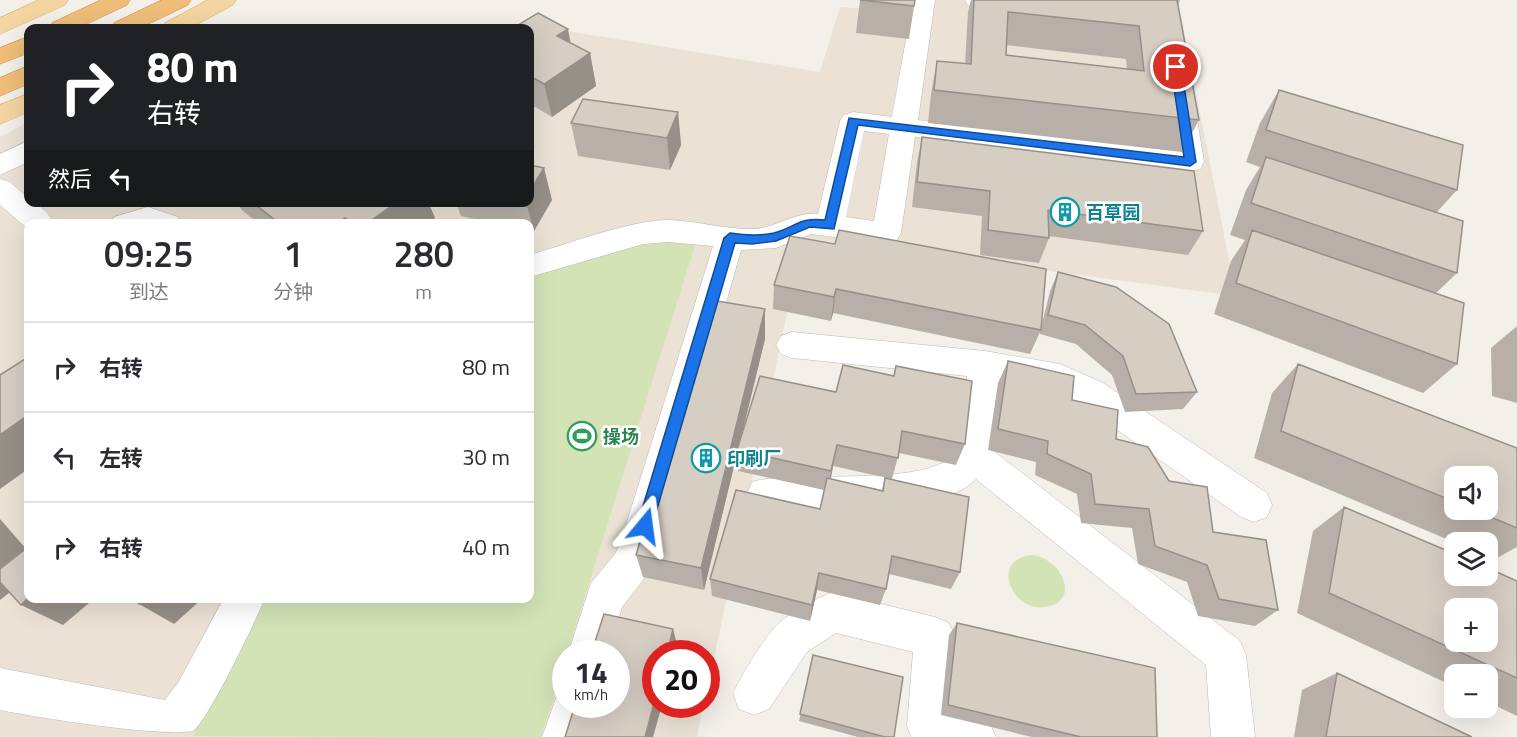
<!DOCTYPE html>
<html lang="zh">
<head>
<meta charset="utf-8">
<style>
  body { margin:0; font-family:"Titillium Web","Noto Sans SC",sans-serif; background:#f2f2f3; color:#2b2b33; height:100vh; display:flex; flex-direction:column; font-size:22px; white-space:nowrap }
  * { box-sizing:border-box; margin:0 }
  p { font-size:20px; color:#7c7c81 }
  .icon { flex:none; width:33px; height:33px; fill:none; stroke:currentColor; stroke-width:2; stroke-linecap:round; stroke-linejoin:round }
  .map { position:relative; flex:1; overflow:hidden }
  .panel { position:absolute; left:24px; top:219px; width:510px; height:384px; display:flex; flex-direction:column; background:#fff; border-radius:12px; box-shadow:0 6px 24px #0002 }
  .panel>* { flex:none }
  .banner { position:absolute; left:24px; top:24px; width:510px; height:183px; border-radius:12px; box-shadow:0 6px 24px #0002; background:#202124; color:#fff; overflow:hidden }
  .controls { position:absolute; left:1444px; top:466px; display:grid; gap:12px }
  .controls a { display:grid; place-items:center; width:54px; height:54px; border-radius:12px; background:#fff; box-shadow:0 6px 24px #0002; font-size:30px }
  .speed { position:absolute; left:552px; top:640px; display:flex; gap:12px; font-size:30px; font-weight:700; text-align:center }
  .speed>* { display:grid; place-content:center; width:78px; height:78px; border-radius:50%; background:#fff; box-shadow:0 6px 24px #0002; line-height:1 }
  .speed small { font-size:15px; font-weight:400 }
  .speed .limit { border:9px solid #d22; background:#fff; color:#111 }
  .pin { position:absolute; display:grid; place-items:center; width:51px; height:51px; color:#fff; margin:-26px; border:3px solid #fff; border-radius:50%; box-shadow:0 2px 6px #0007 }
  .me { position:absolute; width:66px; margin:-33px; rotate:16deg; stroke-linejoin:round; filter:drop-shadow(0 0 4px #0008) }
  .turn { display:flex; align-items:center; gap:21px; height:126px; padding:0 24px; font-size:27px }
  .turn .icon { width:78px; height:78px; stroke-width:2.5 }
  .turn b { display:block; font-size:42px; line-height:51px }
  .then { display:flex; align-items:center; height:57px; padding:0 24px; background:#0003; gap:12px; font-size:22px }
  .eta { display:flex; justify-content:space-evenly; align-items:center; height:102px; text-align:center }
  .eta b { font-size:36px; font-weight:600; line-height:42px }
  ul { padding:0; list-style:none }
  li { display:flex; align-items:center; gap:18px; height:90px; padding:0 24px; border-top:2px solid #e1e1e2 }
  li div { flex:1 }
  li b { display:block; font-size:22px }
  li em { font-style:normal }
  .map>svg:first-child { display:block }
</style>
</head>
<body>
<div class="map">
<svg width="1517" height="737" viewBox="0 0 1517 737">
  <rect width="100%" height="100%" fill="#f3efe9"/>
  <!-- education -->
  <path fill="#ebe2d5" fill-rule="evenodd" d="M918,0H1178L1236,296L803,238L707,691L706,654H656V705H703L697,737H0V137L28,122V202H530V45L554,29L820,72L840,7L916,13ZM28,224H530V598H28ZM566,654H616V705H566Z"/>
  <!-- green -->
  <path fill="#d3e3b6" d="M658,236L695,245L541,737L193,736L265,599L530,598V274Z
    M1032,555C1061,558 1082,601 1046,607C1012,613 989,559 1032,555Z"/>
  <g fill="none" stroke-linecap="round" stroke-linejoin="round">
    <!-- minor casing -->
    <g stroke="#c1b9b0" stroke-width="1">
      <path id="minor" d="M913,0H935L918,120L1175,151L1158,26L976,7L968,5L965,0H1043L1177,15L1181,20L1204,162L1200,169L1190,171L915,137L901,233L896,241L886,244L811,234L776,248L741,250L657,548L643,580L622,607L608,654H568L591,583L615,554L620,544L713,246L668,242L643,244L530,277V255C568,244 630,220 669,220C696,221 724,229 751,229C775,229 795,211 818,214L840,121L844,115L853,112L892,117ZM864,131L889,134L874,221L846,217Z
        M28,141V162L0,175V154Z
        M0,179L10,182L28,198V202C39,202 50,215 55,224H28V229L0,205Z
        M148,207L178,217L182,224H110L114,217Z
        M792,332L985,351L1060,364L1103,383L1267,493L1272,505L1267,517L1254,522L1241,517L1079,403L1054,391L1000,380L991,449L1240,641L1246,655L1255,737H1211L1206,665L976,479C947,512 826,511 783,511L765,510L752,506L747,494L752,482C789,469 941,490 956,449C962,433 964,394 967,376L792,358L781,354L776,345L781,336Z
        M832,592L935,617L949,623L955,637L950,710L989,722L996,737H911L907,726L913,652L836,633L807,652L769,709L754,715L739,709L733,694C740,677 766,635 779,623C793,611 814,600 832,592Z
        M224,598H265C256,620 208,721 193,731C161,737 40,718 0,710V668L165,700L178,683Z
        M566,687V705H595L586,737H542L559,690Z"/>
    </g>
    <!-- major casing -->
    <g stroke="#d8b073" stroke-width="1">
      <path id="major" d="M39,0H68L65,5L0,34V18Z
        M208,0H236L233,5L190,28H161L165,23Z
        M28,94V112L0,124V105Z"/>
    </g>
    <!-- highway casing -->
    <g stroke="#ce9149" stroke-width="1">
      <path id="highway" d="M101,0H130L127,5L78,28H48L52,23Z
        M162,0H191L188,5L140,28H110L114,23Z
        M28,37V53L0,64V48Z
        M28,66V84L0,96V78Z"/>
    </g>
    <!-- minor -->
    <use href="#minor" fill="#fff" fill-rule="evenodd"/>
    <!-- major -->
    <use href="#major" fill="#f4d5a1" fill-rule="evenodd"/>
    <!-- highway -->
    <use href="#highway" fill="#efbd78" fill-rule="evenodd"/>
  </g>
  <!-- wall -->
  <path fill="#b8b0a8" fill-rule="evenodd" d="M860,0H915L909,39L856,33Z
    M971,0H1180L1178,5L1199,120L1182,152L928,123L931,94L937,61L965,64L968,12ZM1006,45L1126,59L1127,69L1006,55Z
    M530,28L571,43L590,53L596,86L552,117L530,104Z
    M1279,90L1457,190L1437,212L1457,273L1436,293L1457,364L1423,393L1214,314L1231,261L1245,240L1230,235L1246,190L1260,167L1246,162L1260,123Z
    M678,112L681,145L670,170L578,156L571,123Z
    M922,137L1203,231L1188,255L1049,236V238L1039,263L980,255L982,216L912,207L917,162Z
    M552,200L534,231L530,230V224H497L461,216L456,202H530Z
    M236,202H428L435,218L427,224H259L242,210Z
    M790,236L1041,328L1050,291L1058,272L1197,392L1183,409L1125,412L1112,375L1076,344L1040,334V332L1030,354L833,313L831,321L773,309L774,285Z
    M1517,326V403L1492,396L1491,348Z
    M765,339L740,442L760,376L965,444L956,465L899,453L892,479L833,466L831,479L882,490L885,478L960,572L951,589L889,574L886,589L880,605L817,590L810,621L712,596L710,579L820,509L824,490L738,471L737,452L704,590L643,577L636,555Z
    M1008,361L1072,400L1116,439L1169,481L1213,532L1278,610L1255,626L1198,616L1187,582L1138,564L1132,528L1081,523L1077,494L1035,475L1036,462L988,450L998,383Z
    M1298,364L1517,448V547L1495,559L1488,556V543H1456L1254,458L1272,393ZM1455,477L1488,510H1455Z
    M1344,507L1517,581V716L1488,702V675H1455V687L1297,613L1313,531Z
    M957,623L1157,737H1032L941,715L949,635Z
    M813,655L894,737H858L799,721Z
    M1337,673L1472,737H1294L1302,690Z"/>
  <!-- shaded-wall -->
  <path fill="#969088" d="M568,29L574,61L557,36Z
    M590,53L596,86L552,117L544,84Z
    M678,112L681,145L670,170L667,138Z
    M544,168L552,200L534,231L526,202H530V191Z
    M397,202H428L435,218L427,224H366Z
    M345,218L348,224H337Z
    M836,289L833,313L831,321L834,297Z
    M765,309V339L704,590L701,568Z
    M28,415V469L0,489V435Z
    M837,445L833,466L828,491L831,471Z
    M0,519L28,551V578L0,600Z
    M819,573L817,590L810,621L812,605Z
    M28,598H95L63,625L21,605Z
    M145,598H203L174,624L139,604Z
    M673,629L677,644L675,654H667Z
    M656,696V705H662L653,737H645Z"/>
  <!-- building -->
  <path fill="#d6cdc3" stroke="#969088" stroke-width="1.5" fill-rule="evenodd" d="M860,0H915L914,6Z
    M974,0H1177L1199,120L934,90L937,61L971,64ZM1008,12L1139,26L1144,71L1006,55Z
    M538,13L568,29L557,36L590,53L544,84L530,76V28H513Z
    M1279,90L1463,145L1457,190L1266,130Z
    M583,99L678,112L667,138L571,123Z
    M922,137L1194,171L1203,231L1048,210L1049,238L988,230L990,191L917,182Z
    M1266,157L1463,221L1457,273L1251,203Z
    M530,165L544,168L530,191Z
    M252,202H397L366,224H353L345,218L337,224H280Z
    M839,230L1046,269L1041,330L836,289L834,297L774,285L790,236L835,244Z
    M1252,230L1464,303L1457,364L1236,283Z
    M1058,272L1116,287L1169,324L1197,392L1136,394L1123,356L1085,325L1048,315Z
    M711,300L765,309L701,568L636,555Z
    M28,357V415L0,435V375Z
    M1008,361L1074,376L1072,400L1118,410L1116,439L1148,447L1169,481L1207,487L1213,532L1266,540L1278,610L1219,599L1207,565L1155,546L1149,509L1095,504L1091,474L1047,454L1048,441L998,429Z
    M1298,364L1517,448V528L1474,510H1488V477H1455V502L1281,431Z
    M843,365L894,376L896,366L972,381L965,444L902,431L898,458L837,445L831,471L737,450L760,376L836,392Z
    M827,478L883,491L885,478L969,497L960,572L892,556L886,589L819,573L812,605L710,579L736,490L820,509Z
    M1344,507L1455,554V576H1488V568L1517,581V678L1329,593ZM1455,609H1488V642H1455Z
    M28,547V598L21,605L0,582V569Z
    M134,598H145L139,604Z
    M604,614L673,629L667,654H656V696L645,737H565L575,705H616V654H591Z
    M957,623L1155,668L1157,737H1081L948,705Z
    M813,655L903,677L894,737H885L800,714Z
    M1337,673L1472,737H1326Z"/>
  <!-- route -->
  <path fill="#1a73e8" stroke="#114b97" stroke-width="1.5" d="M1176,64L1181,67L1196,162L1190,166L858,125L834,229L810,227L776,241L752,244L735,243L652,526L650,531L645,533L639,531L637,526L724,238L730,233C744,235 760,236 774,233C796,227 799,217 825,220L849,118L1184,157L1171,67Z"/>
  <!-- icons -->
  <defs>
    <g id="building-ring" transform="scale(1.5)"><circle r="9.5" fill="#fff" stroke="#0f9aa8" stroke-width="1.5"/><path d="M-4-6H4V6H1V3H-1V6H-4ZM-2.5-4.3h1.7v1.8h-1.7ZM.8-4.3h1.7v1.8H.8ZM-2.5-1h1.7V.8h-1.7ZM.8-1h1.7V.8H.8Z" fill="#0f9aa8"/></g>
    <g id="stadium-ring" transform="scale(1.5)"><circle r="9.5" fill="#fff" stroke="#2e9e5b" stroke-width="1.5"/><path d="M0-5a6.5 5 0 1 0 0 10a6.5 5 0 1 0 0-10ZM-3.5-1.8h7v3.6h-7Z" fill="#2e9e5b"/></g>
  </defs>
  <g fill-rule="evenodd">
    <use href="#building-ring" x="1065" y="212"/>
    <use href="#stadium-ring" x="582" y="436"/>
    <use href="#building-ring" x="706" y="458"/>
  </g>
  <g text-anchor="middle" dominant-baseline="central" stroke-width="5" stroke-linejoin="round" paint-order="stroke">
    <!-- culture labels -->
    <g font-size="18" font-weight="bold" fill="#0d838f" stroke="#fff" text-anchor="start">
      <text x="1086" y="212">百草园</text>
      <text x="727" y="458">印刷厂</text>
    </g>
    <!-- leisure labels -->
    <g font-size="18" font-weight="bold" fill="#27864d" stroke="#fff" text-anchor="start">
      <text x="603" y="436">操场</text>
    </g>
  </g>
</svg>
<div class="controls">
<a><svg class="icon" aria-label="sound" viewBox="0 0 24 24"><path d="M4 9h4l5-4v14l-5-4H4zM17 9q2 3 0 6"/></svg></a>
<a><svg class="icon" aria-label="layers" viewBox="0 0 24 24"><path d="M12 4l9 5-9 5-9-5zM3 14l9 5 9-5"/></svg></a>
<a>+</a>
<a>−</a>
</div>
<div class="speed"><div>14<small>km/h</small></div><div class="limit">20</div></div>
<div class="pin" style="left:1176px;top:67px;background:#d93025"><svg class="icon" aria-label="arrive" viewBox="0 0 24 24"><path d="M6 21V4h12l-3 4 3 4H6"/></svg></div>
<svg class="me" style="left:645px;top:526px" viewBox="-20 -20 40 40"><path d="M0-17L14 15 0 8-14 15z" fill="#1a73e8" stroke="#fff" stroke-width="4"/></svg>
<div class="banner">
<div class="turn"><svg class="icon" aria-label="right" viewBox="0 0 24 24"><path d="M7 20v-9h11M14 6l5 5-5 5"/></svg><div><b>80 m</b>右转</div></div>
<div class="then">然后<svg class="icon" aria-label="left" viewBox="0 0 24 24"><path d="M17 20v-9H6M10 6l-5 5 5 5"/></svg></div>
</div>
<section class="panel">
<div class="eta">
<div><b>09:25</b><p>到达</p></div>
<div><b>1</b><p>分钟</p></div>
<div><b>280</b><p>m</p></div>
</div>
<ul>
<li><svg class="icon" aria-label="right" viewBox="0 0 24 24"><path d="M7 20v-9h11M14 6l5 5-5 5"/></svg><div><b>右转</b></div><em>80 m</em></li>
<li><svg class="icon" aria-label="left" viewBox="0 0 24 24"><path d="M17 20v-9H6M10 6l-5 5 5 5"/></svg><div><b>左转</b></div><em>30 m</em></li>
<li><svg class="icon" aria-label="right" viewBox="0 0 24 24"><path d="M7 20v-9h11M14 6l5 5-5 5"/></svg><div><b>右转</b></div><em>40 m</em></li>
</ul>
</section>
</div>
</body>
</html>
